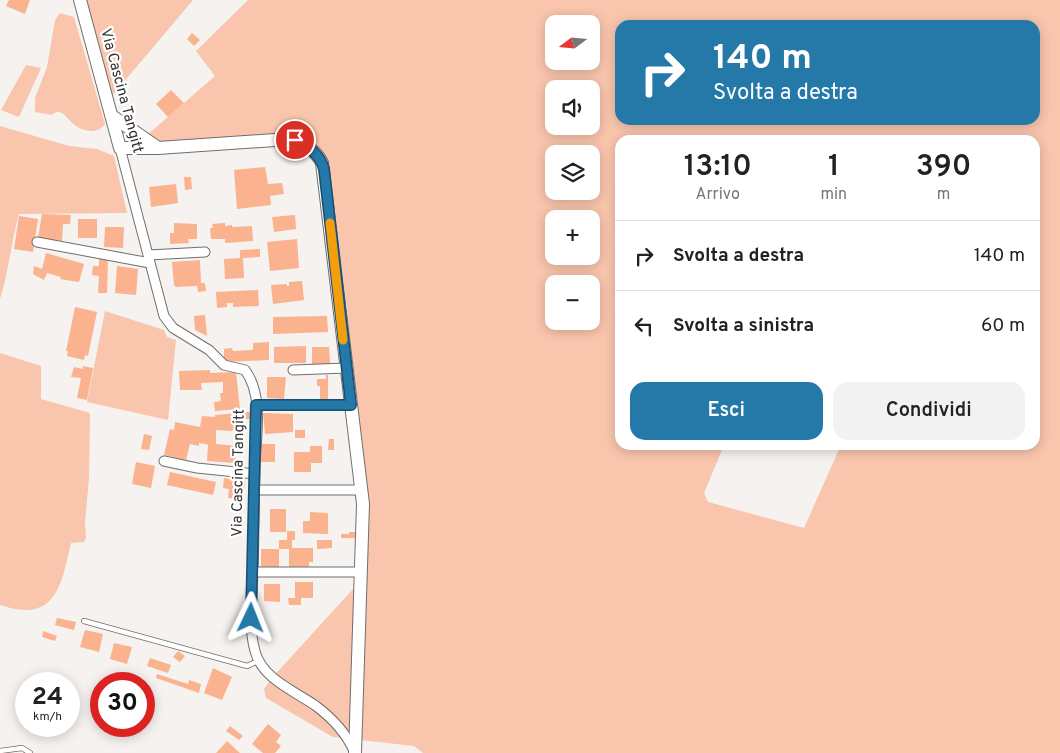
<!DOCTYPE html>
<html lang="it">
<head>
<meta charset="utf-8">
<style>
  body { margin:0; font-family:Overpass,sans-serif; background:#f2f2f2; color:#222; height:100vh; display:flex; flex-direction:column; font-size:19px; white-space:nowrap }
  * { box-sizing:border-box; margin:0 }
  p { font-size:16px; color:#767676 }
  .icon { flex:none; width:28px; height:28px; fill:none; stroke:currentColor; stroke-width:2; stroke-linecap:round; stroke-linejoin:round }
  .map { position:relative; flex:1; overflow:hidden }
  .sheet { position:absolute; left:615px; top:135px; width:425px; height:315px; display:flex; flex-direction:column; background:#fff; border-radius:15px; box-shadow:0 2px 12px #0003 }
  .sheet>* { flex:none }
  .hud { position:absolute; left:615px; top:20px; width:425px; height:105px; border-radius:15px; box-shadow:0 2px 12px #0003; background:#2579a9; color:#fff; overflow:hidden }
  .needle { width:32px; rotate:254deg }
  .controls { position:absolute; left:545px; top:15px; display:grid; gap:10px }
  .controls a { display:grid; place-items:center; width:55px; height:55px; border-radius:10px; background:#fff; box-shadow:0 2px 12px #0003; font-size:25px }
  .speed { position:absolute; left:15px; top:672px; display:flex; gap:10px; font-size:25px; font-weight:700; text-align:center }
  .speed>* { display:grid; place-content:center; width:65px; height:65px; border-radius:50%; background:#fff; box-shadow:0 2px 12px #0003; line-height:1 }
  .speed small { font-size:12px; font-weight:400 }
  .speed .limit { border:8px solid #d22; background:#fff; color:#111 }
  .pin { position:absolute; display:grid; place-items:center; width:42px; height:42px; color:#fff; margin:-21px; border:2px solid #fff; border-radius:50%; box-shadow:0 1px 5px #0007 }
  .me { position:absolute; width:55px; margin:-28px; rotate:2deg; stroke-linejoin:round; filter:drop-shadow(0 0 4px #0008) }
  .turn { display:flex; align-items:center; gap:18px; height:105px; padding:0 15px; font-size:22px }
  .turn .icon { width:65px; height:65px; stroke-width:2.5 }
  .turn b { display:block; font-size:35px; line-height:42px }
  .eta { display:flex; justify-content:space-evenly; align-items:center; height:85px; text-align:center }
  .eta b { font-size:30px; font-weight:600; line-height:35px }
  .button { display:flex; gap:10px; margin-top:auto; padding:10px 15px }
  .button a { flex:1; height:58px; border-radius:15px; background:#2579a9; color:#fff; font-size:20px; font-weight:600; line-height:58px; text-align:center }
  .button a+a { background:#f2f2f2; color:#222 }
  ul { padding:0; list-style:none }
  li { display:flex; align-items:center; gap:15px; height:70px; padding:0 15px; border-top:1px solid #e0e0e0 }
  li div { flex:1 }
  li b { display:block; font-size:19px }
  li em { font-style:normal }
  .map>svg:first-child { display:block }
</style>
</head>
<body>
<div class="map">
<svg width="1060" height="753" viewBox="0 0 1060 753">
  <rect width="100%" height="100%" fill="#f5f2f0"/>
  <!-- green -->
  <path fill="#f9c5ac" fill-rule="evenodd" d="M85,0H193L111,97Z
    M248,0H1060V753H423L414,746L333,737L266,698L264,689L271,679L364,577L369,537L347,308L327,161L308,144L160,145L146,136L215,76L196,51ZM554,24H591V61H554ZM620,25H1035V120H620ZM554,89H591V126H554ZM620,140H1035V445H841L804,528L708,502L704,493L724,445H620ZM554,154H591V191H554ZM554,219H591V256H554ZM554,284H591V321H554Z
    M60,13L74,17L105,124C101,129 97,131 91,131C70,129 69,114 59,112C56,111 55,113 52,115L35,112V98L47,67L55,20Z
    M26,65L41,68L19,117L1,110Z
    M0,126L69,146L97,149L114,156L127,213L19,214C11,242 9,271 0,299Z
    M105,311L164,330L167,337L176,340L168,420L87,402Z
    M0,353L41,366V399L90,413L89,477L85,523L86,538L84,542L71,543C61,586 56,624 0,605Z"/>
  <!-- building -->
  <path fill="#fab28f" d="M9,0H30L25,14L6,6Z
    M192,33L200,40L194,46L187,39Z
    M171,90L184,103L168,117L156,104Z
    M265,167L268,184L282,183L284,194L270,196L271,205L237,209L234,170Z
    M184,177H191L192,189L185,190Z
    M176,184L178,203L151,207L149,187Z
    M42,214L71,215L70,224H63L62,241L38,238Z
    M295,215L296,229L274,232L272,217Z
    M19,216L38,219L33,252L14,249Z
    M78,219H97V238H78Z
    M174,223L197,224V239H188L189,243L170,244V233H174Z
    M225,223V226L232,225V227L252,226L253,241L225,243V239H211L210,228H213L212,224Z
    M105,227H124L123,248L104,247Z
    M297,239L299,268L270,271L267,242Z
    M260,249V257L243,258L244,278L225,279L224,259L240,258V250Z
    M46,253L84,264L79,282L60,279L61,277L47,273L44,280L33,274L34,266L42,269Z
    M99,259L108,260L107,293H98L99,276L92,275L93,266H99Z
    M200,260L201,283H205L206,291L198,292L197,286L176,287L174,285L172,262Z
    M117,266L138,269L136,295L115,293Z
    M302,281L304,300L273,304L271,285L287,284V286H289V282Z
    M258,290L259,306L233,307V303H227V307L217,308L216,292Z
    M75,307L97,312L88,356L85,355L84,360L67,356L68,351H66Z
    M205,315L207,336L195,330L194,316Z
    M327,316L328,332L273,334V317Z
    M269,342V360L224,362V349L232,348L233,351L253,350V343Z
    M306,346V363H274V347Z
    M312,347H329L330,364H312Z
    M83,366L93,368L87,400L77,398L81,378L71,377L74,367L83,369Z
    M210,370V373L236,372L240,409L215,411L214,402L221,401L220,393H223V382L201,383L202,390H180L179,371Z
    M326,375H328V401L320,400V386H317V379H326Z
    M267,377H286L284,399L267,398Z
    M242,412H253V419H241Z
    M237,413L238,428H235L232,431L216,430V444L236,446L235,463L207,461L208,445L206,444L199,443V446L190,444L186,460L164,455L170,429L174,430L175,422L200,427L202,416L215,417V415Z
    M263,413L293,414V432L265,434Z
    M295,430H305V438H295Z
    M144,434L152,436L149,450L141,449Z
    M329,439H334V450H328Z
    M260,444H275V462H260Z
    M310,446H322V463H311V472H294V452H310Z
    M136,462L155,466L151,488L132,484Z
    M170,472L216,482L213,495L167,485Z
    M224,478L245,482L243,499L228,498L229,489L223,488Z
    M270,509H286V532H270Z
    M310,512L328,513V534L303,533V521H310Z
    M287,531H295V540H292V548H313V562H309V569L289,568V549H279V540H287Z
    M349,532H355V538H341V534H349Z
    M317,540H332V548L317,549Z
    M261,549H279V567H261Z
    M295,582H313V598H301V605H289L288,598H295Z
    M264,584H280V602L264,601Z
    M57,618L76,622L74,630L55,625Z
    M85,630L103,634L99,652L80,647Z
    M43,631L57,636L55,641L42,637Z
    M114,643L132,647L127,664L110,659Z
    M178,651L185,656L180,662L173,657Z
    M150,658L171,665L168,673L147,666Z
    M213,668L232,677L222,700L204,693Z
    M157,674L188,684L189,680L201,684L199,693L156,678Z
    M268,724L281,735L276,742L281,746L275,753H263L252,744Z
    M230,726L243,736L239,740L226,731Z
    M227,741L240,753H216Z"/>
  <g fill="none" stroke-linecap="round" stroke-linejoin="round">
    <!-- lane casing -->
    <g stroke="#716e6d" stroke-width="6">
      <path id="lane" d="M84,621L247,666L258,661
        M0,751L22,748L30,753"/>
    </g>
    <!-- street casing -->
    <g stroke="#716e6d" stroke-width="11">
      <path id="street" d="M120,148L164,316L173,328L209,350L224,365L245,370C264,396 256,435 255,466C254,501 254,536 253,572C252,598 248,626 255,651C262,679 295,691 316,706C332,718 346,733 354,751
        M37,242L150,263
        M148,255L205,252
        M293,370L347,368
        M256,405H351
        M164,461L197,468L255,474
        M254,490H361
        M253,572H360"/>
    </g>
    <!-- secondary casing -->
    <g stroke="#716e6d" stroke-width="14">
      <path id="secondary" d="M80,0L120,148H158L289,139C303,143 316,150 322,163L363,504L355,753
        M112,116L158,148"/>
    </g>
    <!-- lane -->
    <use href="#lane" stroke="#fff" stroke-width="4.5"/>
    <!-- street -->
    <use href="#street" stroke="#fff" stroke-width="9"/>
    <!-- secondary -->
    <use href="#secondary" stroke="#fff" stroke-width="12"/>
  </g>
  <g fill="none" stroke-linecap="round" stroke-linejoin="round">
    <!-- route casing -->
    <g stroke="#184f6e" stroke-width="12">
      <path id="route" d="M251,618L256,405H351L324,169C320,154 309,146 295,140"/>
    </g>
    <!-- route -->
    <use href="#route" stroke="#2579a9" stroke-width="9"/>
    <!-- slow -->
    <path stroke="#f59e0b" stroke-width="9" d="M330,223L343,340"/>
  </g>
  <g text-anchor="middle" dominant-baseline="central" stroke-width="4.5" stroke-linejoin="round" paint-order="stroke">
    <!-- street labels -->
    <g font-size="15" fill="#312f2f" stroke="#fff">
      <text transform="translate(121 91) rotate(75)">Via Cascina Tangitt</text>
      <text transform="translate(239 473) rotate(-89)">Via Cascina Tangitt</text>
    </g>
  </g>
</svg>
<div class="controls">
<a><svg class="needle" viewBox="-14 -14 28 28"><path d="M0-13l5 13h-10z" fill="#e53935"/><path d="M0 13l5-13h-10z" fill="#767676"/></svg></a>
<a><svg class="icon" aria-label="sound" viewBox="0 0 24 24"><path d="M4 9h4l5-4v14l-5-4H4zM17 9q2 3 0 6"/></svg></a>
<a><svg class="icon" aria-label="layers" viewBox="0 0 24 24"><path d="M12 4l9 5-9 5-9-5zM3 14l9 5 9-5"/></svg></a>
<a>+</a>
<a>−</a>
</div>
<div class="speed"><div>24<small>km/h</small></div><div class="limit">30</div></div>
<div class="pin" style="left:295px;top:140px;background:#d93025"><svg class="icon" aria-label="arrive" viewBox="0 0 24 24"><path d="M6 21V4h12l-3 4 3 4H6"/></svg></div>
<svg class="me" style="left:251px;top:618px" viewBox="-20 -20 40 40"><path d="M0-17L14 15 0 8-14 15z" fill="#2579a9" stroke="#fff" stroke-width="4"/></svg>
<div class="hud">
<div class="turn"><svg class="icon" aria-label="right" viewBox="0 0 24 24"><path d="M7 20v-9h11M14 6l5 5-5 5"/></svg><div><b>140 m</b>Svolta a destra</div></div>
</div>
<section class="sheet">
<div class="eta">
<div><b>13:10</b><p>Arrivo</p></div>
<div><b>1</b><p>min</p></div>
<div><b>390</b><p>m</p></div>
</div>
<ul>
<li><svg class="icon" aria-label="right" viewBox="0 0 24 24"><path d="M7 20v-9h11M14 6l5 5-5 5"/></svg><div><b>Svolta a destra</b></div><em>140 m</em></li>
<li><svg class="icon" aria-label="left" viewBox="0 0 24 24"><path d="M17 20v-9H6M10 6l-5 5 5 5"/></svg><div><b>Svolta a sinistra</b></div><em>60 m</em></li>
</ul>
<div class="button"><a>Esci</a><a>Condividi</a></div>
</section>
</div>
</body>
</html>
